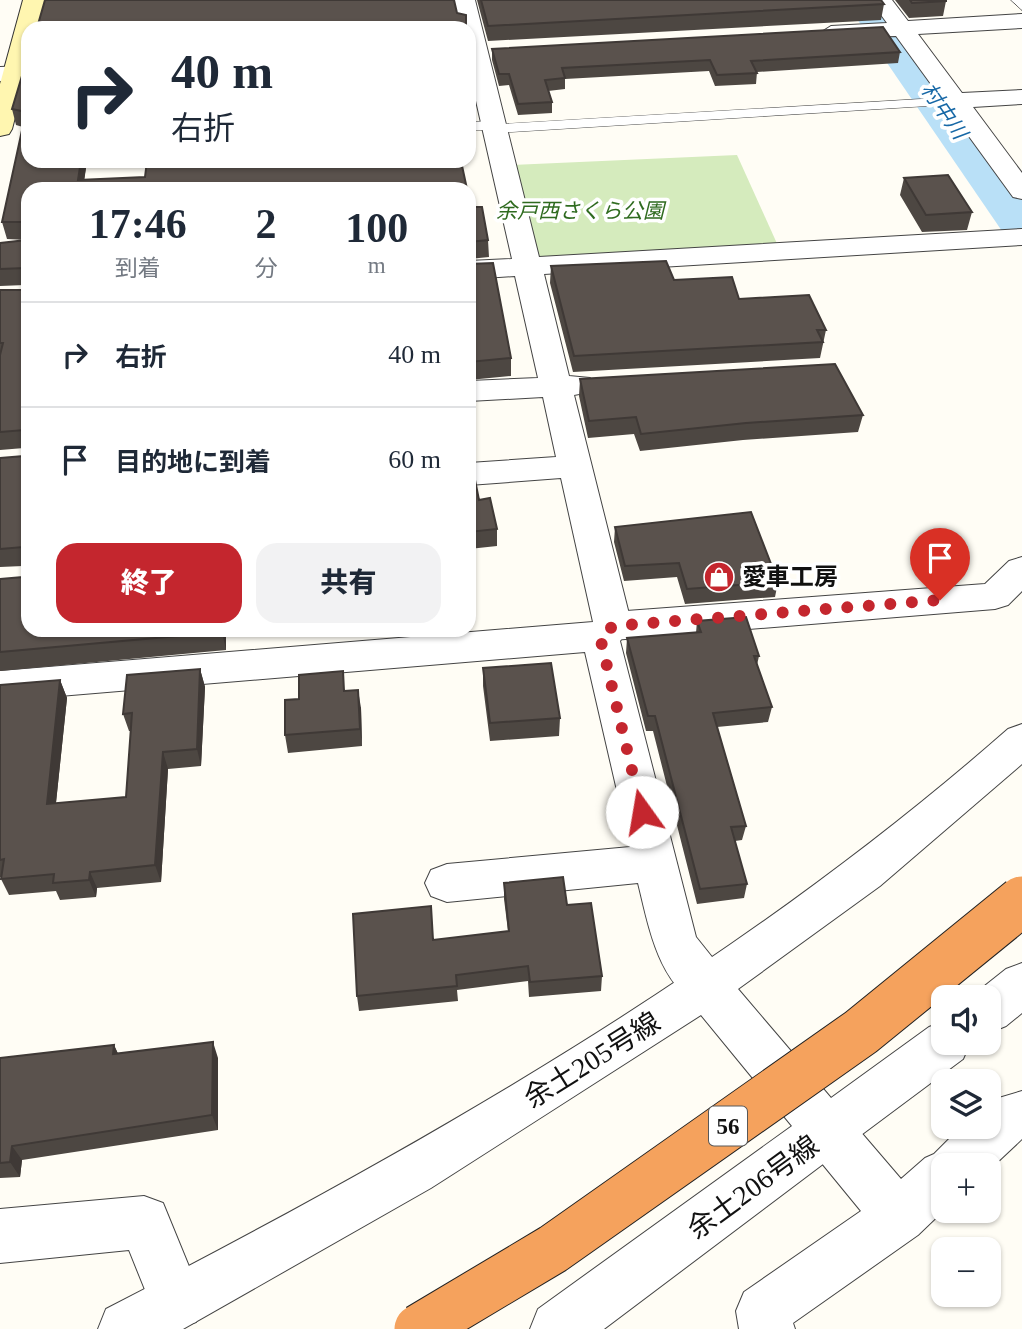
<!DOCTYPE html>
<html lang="ja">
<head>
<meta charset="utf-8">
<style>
  body { margin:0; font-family:"Times New Roman","Noto Sans JP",serif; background:#f2f2f3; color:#1f2937; height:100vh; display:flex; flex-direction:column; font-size:26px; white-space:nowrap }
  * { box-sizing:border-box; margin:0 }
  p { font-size:23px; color:#747a83 }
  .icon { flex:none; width:38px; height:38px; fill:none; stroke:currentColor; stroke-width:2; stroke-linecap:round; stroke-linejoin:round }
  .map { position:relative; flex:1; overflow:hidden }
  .side { position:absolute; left:21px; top:182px; width:455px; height:455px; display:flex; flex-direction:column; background:#fff; border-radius:21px; box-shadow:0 2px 5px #0004 }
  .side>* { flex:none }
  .top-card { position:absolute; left:21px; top:21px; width:455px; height:147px; border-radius:21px; box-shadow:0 2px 5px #0004; background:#fff; color:#1f2937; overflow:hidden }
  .fabs { position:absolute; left:931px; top:985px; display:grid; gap:14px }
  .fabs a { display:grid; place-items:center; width:70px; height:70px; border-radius:14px; background:#fff; box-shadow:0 2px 5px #0004; font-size:35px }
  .pin { position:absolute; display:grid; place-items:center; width:60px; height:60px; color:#fff; margin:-72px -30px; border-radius:50% 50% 50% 0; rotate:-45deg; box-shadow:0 0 7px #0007 }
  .pin .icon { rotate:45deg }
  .me { position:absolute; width:77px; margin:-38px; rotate:347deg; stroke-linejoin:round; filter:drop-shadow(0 0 5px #0008) }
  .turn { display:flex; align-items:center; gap:24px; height:147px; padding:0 35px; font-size:32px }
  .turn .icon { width:91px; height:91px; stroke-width:2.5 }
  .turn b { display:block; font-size:49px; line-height:60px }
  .eta { display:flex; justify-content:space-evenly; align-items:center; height:119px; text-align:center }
  .eta b { font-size:42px; font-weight:800; line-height:49px }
  .cta { display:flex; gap:14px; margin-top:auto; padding:14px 35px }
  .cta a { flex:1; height:80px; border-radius:21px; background:#c4262e; color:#fff; font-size:28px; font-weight:800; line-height:80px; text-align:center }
  .cta a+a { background:#f2f2f3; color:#1f2937 }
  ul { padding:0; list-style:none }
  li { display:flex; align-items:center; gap:21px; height:105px; padding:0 35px; border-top:2px solid #e0e1e3 }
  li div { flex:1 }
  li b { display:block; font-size:26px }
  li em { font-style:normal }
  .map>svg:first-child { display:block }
</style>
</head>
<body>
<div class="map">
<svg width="1022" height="1329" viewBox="0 0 1022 1329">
  <rect width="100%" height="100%" fill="#fffdf5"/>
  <!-- green -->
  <path fill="#d5ebbd" d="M737,155L779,248L553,262L533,253L512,165Z"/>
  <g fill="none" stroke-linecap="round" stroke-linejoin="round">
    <!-- river -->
    <path fill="#b9e0f7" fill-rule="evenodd" d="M844,0H886L1022,187V239L1004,234Z"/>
    <!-- service casing -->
    <g stroke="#444" stroke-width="1">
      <path id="service" d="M1011,0H1022V10Z
        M955,97L960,98V104L495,133L488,130H469V122L494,121L501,124Z"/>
    </g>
    <!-- minor casing -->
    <g stroke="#444" stroke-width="2">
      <path id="minor" d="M453,0H475L539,257L1022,229V245L544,274L569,376L590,378L595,385L590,392L574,395L632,626L620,641L696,937L724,972L730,987L724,1002L707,1008C659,990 649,927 638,883L447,902L431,896L425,883L431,870L447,864L630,847L585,652L0,701V671L593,622L561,478L469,485V463L556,457L543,397L469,401V381L538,378L515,276L469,279V261L512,259L469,70V28H460Z
        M870,0H892L908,21L1022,14V28L918,34L962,93L1022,90V104L973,107L1022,173V199L1013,197L896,36L823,38L820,33L831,26L887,23Z
        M28,66V80L0,81V67Z
        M1022,1091V1139L989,1170V1166H943V1211L918,1235L793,1323L795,1329H739L736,1311L744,1292L861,1211L811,1150L804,1133L811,1116L829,1108L847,1116L901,1179L925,1158L934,1154L961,1127H989V1103L992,1100Z
        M144,1196L163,1203L204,1303L196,1322L174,1329L158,1322L129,1250L0,1263V1209Z"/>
    </g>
    <!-- tertiary casing -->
    <g stroke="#444" stroke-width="2">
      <path id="tertiary" d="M1022,557V591L1008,605L995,609L613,640L600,636L594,626L600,616L613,612L985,584L1009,561Z
        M1022,724V764L880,886L738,989L831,1098L929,1027L943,1022V1043H970L963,1059L849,1144L847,1150L835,1155L604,1329H530L538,1309L792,1126L701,1015L431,1188L183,1329H98L106,1309C423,1146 740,965 1008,729Z
        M1022,963V1013L1006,1026L989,1033V998L972,996L1006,969Z"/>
    </g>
    <!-- secondary casing -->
    <g stroke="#333" stroke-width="2">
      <path id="secondary" d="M23,0H45L38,28H28V67L12,129L9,134L0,136V84Z"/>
    </g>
    <!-- service -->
    <use href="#service" fill="#fff" fill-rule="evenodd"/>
    <!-- minor -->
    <use href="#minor" fill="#fff" fill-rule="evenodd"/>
    <!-- tertiary -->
    <use href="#tertiary" fill="#fff" fill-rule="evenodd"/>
    <!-- secondary -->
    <use href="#secondary" fill="#fff6b0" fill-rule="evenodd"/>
    <!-- motorway-bridge casing -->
    <g stroke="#222" stroke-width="51" stroke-linecap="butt">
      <path id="motorway-bridge" d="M419,1329L553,1249L861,1032L1022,901"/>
    </g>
    <!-- motorway-bridge -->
    <use href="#motorway-bridge" stroke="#f5a25d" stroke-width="49"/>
  </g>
  <!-- wall -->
  <path fill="#4d4742" d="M477,0H881L884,4L881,20L488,41Z
    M895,0H946V1L943,16L909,18Z
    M492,49L900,52L898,63L757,72L756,84L715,86L709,71L565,79V89L548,91L552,102V113L518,115L509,85L499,86L492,60Z
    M28,56V161H87L84,180L461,161L28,189V630H226V650L0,671V579L23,577V566L0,567V458L24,456V448L0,450V290H25V285L0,286V243L26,240L7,239L2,222L23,127L16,125L12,109Z
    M469,67L470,87L469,88Z
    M904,178L972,212L967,230L922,232L900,195Z
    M469,199L471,207L488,240L489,257L469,259Z
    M469,264L511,358V376L469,380Z
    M551,266L674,280L739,299L826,330L820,358L573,372L550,283Z
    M580,379L863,415L858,432L743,440L640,451L634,434L588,438L579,396Z
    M469,470L479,500L497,529V546L469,549Z
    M615,527L778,582L775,597L685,604L677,577L624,581L614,542Z
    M697,621L759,656L757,665L772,707L768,722L717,727L746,826L742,840L735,841L747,884L744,898L697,904L653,731H646L626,653L627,638L696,633Z
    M483,668L560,718L559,736L490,741L483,686Z
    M200,669L205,687L201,766L168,769L161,882L97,888L96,897L60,900L56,891L9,895L1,879V877H0V685L60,680L67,698L56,803L126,797L131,731H129L123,714Z
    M346,691L361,708L362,746L288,753L285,735L299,699Z
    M504,883L567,905L602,976L601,991L529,997L528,981L457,990L458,1001L359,1011L357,996L433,940L508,931L504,899Z
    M114,1045L118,1054L218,1058V1130L22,1160L20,1177L0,1178V1058Z"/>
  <!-- shaded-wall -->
  <path fill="#3f3936" d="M81,161H87L83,189L78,180Z
    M222,630H226V650L222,632Z
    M200,669L205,687L201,766L197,749Z
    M60,680L67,698L54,821L47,804Z
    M358,690L361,708L362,746L360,729Z
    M163,752L168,769L161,882L155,865Z
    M90,872L97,888L96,897L89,880Z
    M213,1042L218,1058V1130L212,1115Z
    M114,1045L121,1060L113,1054Z
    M12,1146L22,1160L20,1177L10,1162Z"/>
  <!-- building -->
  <path fill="#5a524d" stroke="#3f3936" stroke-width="2" d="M45,0H454L457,13L466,15V28H37Z
    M481,0H881L884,4L488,26Z
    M910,0H946V1L912,3Z
    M883,27L900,52L751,61L757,73L717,75L710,60L562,68L565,78L545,80L552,102L518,104L509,74H499L492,49Z
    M28,56V161H81L78,180L145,177L147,161H461L467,189H28V630H222V632L0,652V579L23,577V547L0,549V458L24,456V430L0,432V355L3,343H0V290H25V268L0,269V243L26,240L25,222H2L26,112L12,109Z
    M948,175L972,212L926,215L904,178Z
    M469,199L471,207H482L488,240L469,242Z
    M666,261L674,280L732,277L739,299L809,295L826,330H817L823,342L574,356L551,266Z
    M493,263L511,358L469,362V264Z
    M835,364L863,415L746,423L641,434L636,417L589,421L580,379Z
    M469,470H473L479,500L490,498L497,529L469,532Z
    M751,512L778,582L687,589L679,563L625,566L615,527Z
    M746,617L759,656H754L772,707L713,713L746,826L731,827L747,884L700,889L655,716H648L627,638L701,632L697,621Z
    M551,663L560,718L490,723L483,668Z
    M200,669L197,749L163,752L155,865L90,872L89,880L53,883L54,874L1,879L4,859L0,860V685L60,680L47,804L126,797L132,713L123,714L127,675Z
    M343,671L344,691L358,690L360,729L285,735V700L299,699V675Z
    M563,877L567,905L591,903L602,976L530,982L528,966L456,975L457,986L357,996L353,914L431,906L433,940L509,931L504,883Z
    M213,1042L212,1115L12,1146L10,1162L0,1163V1058L114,1045L113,1054Z"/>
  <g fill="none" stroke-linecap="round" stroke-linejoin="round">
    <!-- route -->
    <path stroke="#c4262e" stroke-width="12" stroke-dasharray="0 21.6" d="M642,812L600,637L613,626L940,600"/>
  </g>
  <!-- icons -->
  <defs>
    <g id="shop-disc" transform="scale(1.575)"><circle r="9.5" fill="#c4262e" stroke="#fff"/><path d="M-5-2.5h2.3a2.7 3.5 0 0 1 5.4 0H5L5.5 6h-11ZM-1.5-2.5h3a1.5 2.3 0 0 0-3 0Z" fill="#fff"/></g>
  </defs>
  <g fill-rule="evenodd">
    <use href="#shop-disc" x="719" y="577"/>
  </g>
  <g text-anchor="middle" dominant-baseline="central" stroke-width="7" stroke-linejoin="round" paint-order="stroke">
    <!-- far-water labels -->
    <g font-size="21" font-style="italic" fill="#1768a6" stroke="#fff">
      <text transform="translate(944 111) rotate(55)">村中川</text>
    </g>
    <!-- far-park labels -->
    <g font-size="21" font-style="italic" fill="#2f6b1f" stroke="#fff">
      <text x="580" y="211">余戸西さくら公園</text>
    </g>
    <!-- shield labels -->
    <rect fill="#fff" stroke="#585858" stroke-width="2" x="709" y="1106.5" width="38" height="39" rx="5"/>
    <g font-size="23" font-weight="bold" fill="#111">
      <text x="728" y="1126">56</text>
    </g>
    <!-- poi labels -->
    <g font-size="24" font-weight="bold" fill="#111" stroke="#fff" text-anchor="start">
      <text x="742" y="577">愛車工房</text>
    </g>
    <!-- near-street labels -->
    <g font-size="28" fill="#111" stroke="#fff">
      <text transform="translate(592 1060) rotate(-32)">余土205号線</text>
      <text transform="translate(753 1187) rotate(-36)">余土206号線</text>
    </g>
  </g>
</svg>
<div class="fabs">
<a><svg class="icon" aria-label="sound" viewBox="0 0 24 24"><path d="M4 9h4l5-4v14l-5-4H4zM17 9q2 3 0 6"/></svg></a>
<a><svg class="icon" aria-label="layers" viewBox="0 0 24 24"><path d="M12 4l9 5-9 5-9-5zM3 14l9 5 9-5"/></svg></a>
<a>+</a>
<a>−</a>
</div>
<div class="pin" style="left:940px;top:600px;background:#d93025"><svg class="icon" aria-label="arrive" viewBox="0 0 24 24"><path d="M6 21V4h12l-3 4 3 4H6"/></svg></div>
<svg class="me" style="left:642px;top:812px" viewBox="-20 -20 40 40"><circle r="19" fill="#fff"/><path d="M0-13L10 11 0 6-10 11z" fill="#c4262e"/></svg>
<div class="top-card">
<div class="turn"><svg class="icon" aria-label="right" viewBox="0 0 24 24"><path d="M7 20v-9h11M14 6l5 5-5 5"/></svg><div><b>40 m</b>右折</div></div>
</div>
<section class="side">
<div class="eta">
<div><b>17:46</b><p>到着</p></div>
<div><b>2</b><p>分</p></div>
<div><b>100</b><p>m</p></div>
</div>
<ul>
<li><svg class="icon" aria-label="right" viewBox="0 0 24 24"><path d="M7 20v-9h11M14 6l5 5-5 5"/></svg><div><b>右折</b></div><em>40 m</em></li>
<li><svg class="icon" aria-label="arrive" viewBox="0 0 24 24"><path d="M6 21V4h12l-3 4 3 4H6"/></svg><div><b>目的地に到着</b></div><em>60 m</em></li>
</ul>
<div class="cta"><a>終了</a><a>共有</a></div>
</section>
</div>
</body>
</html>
